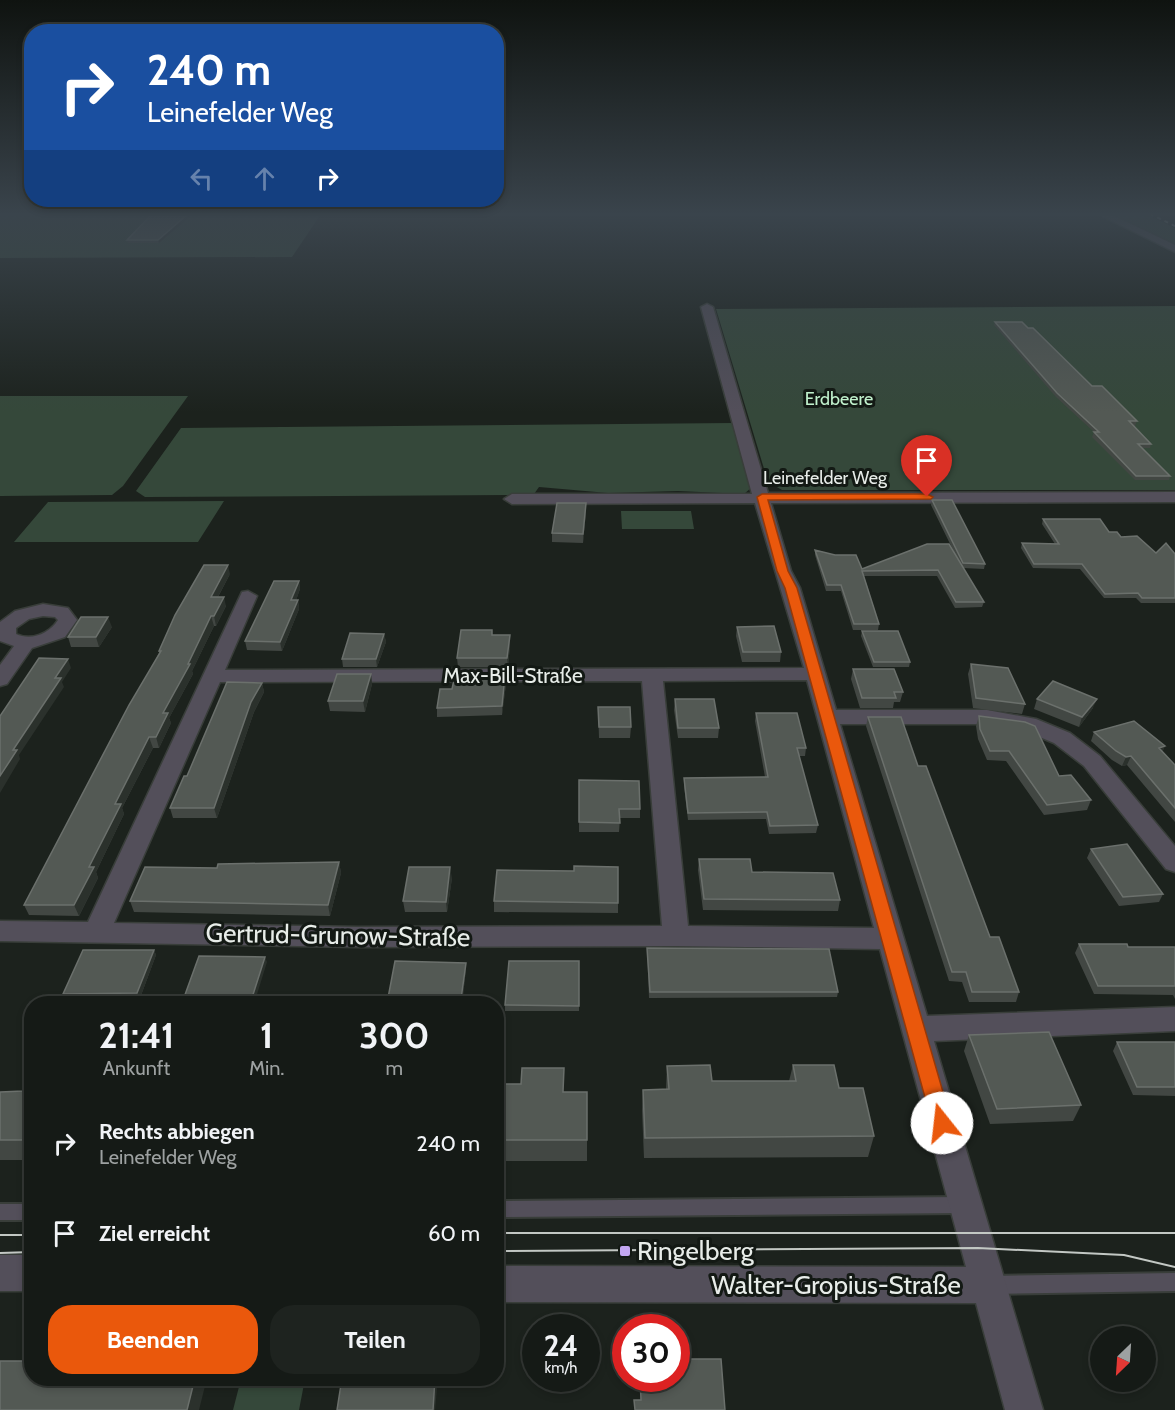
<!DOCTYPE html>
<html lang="de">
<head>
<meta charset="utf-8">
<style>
  body { margin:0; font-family:Cabin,sans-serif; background:#1e231f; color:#f1f3f6; height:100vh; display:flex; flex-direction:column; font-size:22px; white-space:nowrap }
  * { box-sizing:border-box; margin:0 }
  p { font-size:20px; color:#9da1a1 }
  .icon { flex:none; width:33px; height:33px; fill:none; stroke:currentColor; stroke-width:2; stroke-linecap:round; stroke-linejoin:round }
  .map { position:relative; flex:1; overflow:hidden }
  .side { position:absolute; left:24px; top:996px; width:480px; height:390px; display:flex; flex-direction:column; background:#151a16; border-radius:24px; box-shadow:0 3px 9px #0003,0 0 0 2px #343835 }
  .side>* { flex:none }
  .guide { position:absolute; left:24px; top:24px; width:480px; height:183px; border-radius:24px; box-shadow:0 3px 9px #0003,0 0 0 2px #343835; background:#1a4fa0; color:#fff; overflow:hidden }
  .needle { width:39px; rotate:205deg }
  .fabs { position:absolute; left:1090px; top:1326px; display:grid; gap:12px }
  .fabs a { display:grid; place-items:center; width:66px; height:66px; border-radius:50%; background:#151a16; box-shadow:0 3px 9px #0003,0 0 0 2px #343835; font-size:30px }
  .speed { position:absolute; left:522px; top:1314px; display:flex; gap:12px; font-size:30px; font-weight:700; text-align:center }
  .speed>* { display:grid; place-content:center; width:78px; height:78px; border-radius:50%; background:#151a16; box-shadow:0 3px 9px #0003,0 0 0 2px #343835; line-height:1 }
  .speed small { font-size:15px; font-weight:400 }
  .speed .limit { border:9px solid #d22; background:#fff; color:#111 }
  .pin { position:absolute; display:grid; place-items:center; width:51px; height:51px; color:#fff; margin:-62px -26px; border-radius:50% 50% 50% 0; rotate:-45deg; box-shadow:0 0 6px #0007 }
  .pin .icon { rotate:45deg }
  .me { position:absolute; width:66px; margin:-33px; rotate:344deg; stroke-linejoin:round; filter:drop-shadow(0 0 4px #0008) }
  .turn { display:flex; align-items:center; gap:21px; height:126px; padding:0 24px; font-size:27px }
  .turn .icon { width:78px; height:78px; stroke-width:2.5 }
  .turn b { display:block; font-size:42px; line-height:51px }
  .lanes { display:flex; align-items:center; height:57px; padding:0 24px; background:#0003; justify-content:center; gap:30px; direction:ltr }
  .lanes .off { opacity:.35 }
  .eta { display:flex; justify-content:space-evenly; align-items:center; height:102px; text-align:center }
  .eta b { font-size:36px; font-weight:700; line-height:42px }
  .primary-button { display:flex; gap:12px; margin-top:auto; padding:12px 24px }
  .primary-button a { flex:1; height:69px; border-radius:24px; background:#ea580c; color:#fff; font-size:24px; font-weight:700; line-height:69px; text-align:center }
  .primary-button a+a { background:#1e231f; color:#f1f3f6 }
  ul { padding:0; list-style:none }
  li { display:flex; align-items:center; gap:18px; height:90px; padding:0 24px }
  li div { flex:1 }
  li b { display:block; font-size:22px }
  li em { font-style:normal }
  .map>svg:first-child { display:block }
</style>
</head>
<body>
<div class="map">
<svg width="1175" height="1410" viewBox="0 0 1175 1410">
  <rect width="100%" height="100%" fill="#1c221d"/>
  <!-- green -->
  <path fill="#35483a" d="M0,214H321L292,257L0,258Z
    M1111,214H1146L1175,228V245Z
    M1175,306V490H782L768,482L716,309Z
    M0,396H188L123,486L112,495L0,496Z
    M733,423L752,487L744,494L678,491L608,493L539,487L534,494L516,495L145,497L136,491L181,428Z
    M224,501L198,542H14L48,502Z
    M621,511H691L694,529H622Z
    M241,1379H305L299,1410H233Z"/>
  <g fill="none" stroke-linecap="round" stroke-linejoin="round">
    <!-- lane casing -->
    <g stroke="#393e3a" stroke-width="4">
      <path id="lane" d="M962,1197L968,1199L970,1205L968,1211L962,1213L496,1217V1201Z
        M0,1204H32V1220H0Z
        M1175,1273V1291L991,1294L985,1291L982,1285L985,1279L991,1276Z"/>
    </g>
    <!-- street casing -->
    <g stroke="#393e3a" stroke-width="3">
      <path id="street" d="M1098,214H1110L1175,245V252Z
        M707,304L713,307L768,493L1175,492V502L771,503L791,571L800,588L836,710H987L1036,719L1070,733L1100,756L1175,846V872L1166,869L1084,766L1054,743L1023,730L987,724H840L927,1016L1175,1007V1031L934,1041L1043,1410H1005L976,1303L496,1302V1266L966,1267L880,949L676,946L358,947L0,941V921L88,922L242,592L248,591L257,596L225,670L804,668L755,503L512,504L504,499L512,494H752L701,307ZM807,680L874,928L688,926L663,681ZM642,681L662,926L358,927L114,923L220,682Z
        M43,604L68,608L77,620L65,637L32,648L7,684L0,686V665L14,646L0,641V622L15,611ZM43,616L55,617L58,620C49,634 31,641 16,634V628L29,619Z
        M0,1255H32V1291H0Z"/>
    </g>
    <!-- lane -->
    <use href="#lane" fill="#534f5a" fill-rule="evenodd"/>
    <!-- street -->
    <use href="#street" fill="#534f5a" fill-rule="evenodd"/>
    <!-- tram -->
    <path stroke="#c3c8c4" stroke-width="2" d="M496,1233H1175
      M0,1235H32
      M496,1251L978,1248L1124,1255L1175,1267
      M0,1253L32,1252"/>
    <!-- rail -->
    <path stroke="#c3c8c4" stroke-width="2" stroke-dasharray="4 4" stroke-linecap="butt" d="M1150,214L1175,226"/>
  </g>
  <!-- wall -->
  <path fill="#424743" d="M152,214H193L159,243H128L127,240Z
    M995,322L1028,328L1092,386L1137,421L1135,426H1133L1151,444L1150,448H1142L1170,476L1169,480H1135L1092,437L1094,432L1056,397L994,325Z
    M932,500L985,564L984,569L963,568L984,602L982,607L955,608L937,576H864L879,624L878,630H853L841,591H826L815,555V550L862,569L954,552L931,505Z
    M586,512L583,543L552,542V533Z
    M1043,519L1109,532L1156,553L1175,554V603H1141L1136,598H1104L1080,569L1033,568L1021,548L1022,543L1055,544L1042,524Z
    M230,574L218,597L226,606L216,626H214L192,671L193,674L169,718L171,723L159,748H153L122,808L124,814L96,872L98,878L79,916L29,915L24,905L159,653V651Z
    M299,581L300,589L296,600H298L299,609L282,651L247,650L245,641Z
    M112,627L99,647H71L68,637Z
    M737,627L781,652L780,662H742L736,636Z
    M862,631L910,662L909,667H873L861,636Z
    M384,634L386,642L377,667H343L342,659Z
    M492,635L510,644L508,667H458L457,658Z
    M971,664L1025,704L1022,714L973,708L968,674Z
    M853,669L903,692L900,702H894L893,708H860L851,679Z
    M371,674L372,684L365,712L330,711L328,701Z
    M505,675L506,684L502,715L437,717V708L452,689Z
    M262,683L264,692L254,712L217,818H173L170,808L187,776Z
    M675,699L719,728L718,738H678L674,710Z
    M1037,699L1093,708L1079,727L1034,709Z
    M598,707L631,727L630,738H599Z
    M756,713L806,748L805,756H799L818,825L816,833L769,834L766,819L688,820L684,786V778L765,777L755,721Z
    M979,716L1091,800L1087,810L1044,815L1006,761L987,760L978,739L976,726Z
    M868,717L918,766L990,937L1019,992L1016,1002H969L962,982L949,981L866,726Z
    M1094,732L1165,746L1162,752L1175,765V822L1127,765L1122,766L1112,760L1091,741Z
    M579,780L640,809V818H620L619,832H579Z
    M1091,849L1163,894L1159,902L1119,906L1087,858Z
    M699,859L840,900L838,911L703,910L698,870Z
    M339,862L341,873L330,916L134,912L130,901L217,868Z
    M618,867V913L494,912V901L574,871Z
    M452,878L447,912H405L403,901Z
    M1079,944L1128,947H1175V999L1173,995L1094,994L1075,953Z
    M647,948L838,992L837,997L649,998Z
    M154,950L156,955L140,998L66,999L63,994Z
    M579,961V1011H505V1005Z
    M466,969L462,1004L389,1003L388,998Z
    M969,1035L1081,1105L1073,1121L990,1124L964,1051Z
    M1117,1042H1175V1096L1133,1095L1113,1051Z
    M793,1065L839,1088L874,1136L868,1157L644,1158L642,1110L643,1090L666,1089L667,1066L712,1081H789Z
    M32,1074V1160H0V1092L23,1091Z
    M496,1084L564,1092H587V1161H496Z"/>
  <!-- shaded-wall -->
  <path fill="#2b312c" d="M188,214H193L159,243L158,240Z
    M586,503V512L583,543V534Z
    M228,565L230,574L213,606L211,597Z
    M299,581L300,589L293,609L291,600Z
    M224,597L226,606L216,626L214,616Z
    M298,600L299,609L282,651L280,642Z
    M211,616L214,626L192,671L193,674L169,718L171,723L159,748L156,737L163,713Z
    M108,617L112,627L99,647L96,637Z
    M384,634L386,642L377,667L376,659Z
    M510,635V644L508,667L507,658Z
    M68,659L71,668L62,682L64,687L19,755L20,759L0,793V776L13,750L55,678Z
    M371,674L372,684L365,712L363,701Z
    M505,675L506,684L502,715V706Z
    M262,683L264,692L254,712L217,818L214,808L251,702Z
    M1097,699L1093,708L1079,727L1082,717Z
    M149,737L153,748L122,808L124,814L96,872L98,878L79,916L74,905L89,867L115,804Z
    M1165,746L1161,755L1159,748Z
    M1131,756L1127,765L1122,766L1126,757Z
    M339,862L341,873L330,916L328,905Z
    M450,867L452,878L447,912L446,902Z
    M154,950L156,955L140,998L137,993Z
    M265,957L267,962L254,1004H250Z
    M466,963V969L462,1004L461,999Z
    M195,1378H207L199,1410H187Z
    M435,1378H438L435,1410H433Z"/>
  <!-- building -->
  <path fill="#535954" stroke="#6b706c" stroke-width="1.5" d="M152,214H188L158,240H127Z
    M995,322H1022L1028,328H1033L1092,386H1102L1137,421H1129L1151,444H1138L1170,476H1136L1094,432H1099L1057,393Z
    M932,500H952L985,564L963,563Z
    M557,503H586L583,534L552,533Z
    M1043,519H1100L1109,532H1117L1121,537L1137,536L1156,553L1166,543L1175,554V598H1142L1138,593L1105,594L1082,564H1034L1022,543L1059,544Z
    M927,544H949L984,602H956L938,570L862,571L879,624H854L841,585H827L815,550L835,555H856L862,569Z
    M204,565H228L211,597H224L214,616H211L188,664H190L163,713H168L156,737H149L115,804H121L89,867H94L74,905H24L129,705L161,651H159L175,615Z
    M274,581H299L291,600H298L280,642L245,641Z
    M81,617H108L96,637H68Z
    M774,626L781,652H743L737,627Z
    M461,630H492V635H510L507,658H457Z
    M862,631H898L910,662H874Z
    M350,633L384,634L376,659H342Z
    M39,658L68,659L55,678H61L13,750H17L0,776V716Z
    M971,664L1008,668L1025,704L976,698Z
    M853,669H894L903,692H894L896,698H862Z
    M337,674H371L363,701H328Z
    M455,675H505L502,706L437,708L440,689H452Z
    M1053,681L1097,699L1082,717L1037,699Z
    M227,682L262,683L251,702L214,808H170L184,776H187Z
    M675,699H714L719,728H678Z
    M598,707H630L631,727H599Z
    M756,713H797L806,748H797L818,825L770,826L767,812L688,813L684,778L768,777Z
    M979,716L1025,722L1035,726L1059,776L1071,775L1091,800L1047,805L1009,751H990L980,729Z
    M868,717H901L918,766H926L990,937H999L1019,992H972L966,972H952Z
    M1134,721L1165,746L1159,748L1175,765V808L1131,756L1126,757L1116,751L1094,732Z
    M579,780L639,781L640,809H619L620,823L579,822Z
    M1127,844L1163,894L1123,897L1091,849Z
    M699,859H750L752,872L833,873L840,900L704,899Z
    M339,862L328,905L130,901L145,867L217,868L218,864Z
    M574,866L618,867V903L494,901L497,870L574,871Z
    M409,867H450L446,902L403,901Z
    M1079,944H1127L1128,947H1175V986H1098Z
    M647,948L829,949L838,992H650Z
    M83,950H154L137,993L63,994Z
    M199,956L265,957L250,1004L182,1003Z
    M395,961L466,963L461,999L388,998Z
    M509,961H579V1006L505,1005Z
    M1049,1032L1081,1105L997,1109L969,1035Z
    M1117,1042H1175V1087H1137Z
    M710,1065L712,1081H796L793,1065H834L839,1088H863L874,1136L645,1138L643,1090L669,1089L667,1066Z
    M522,1068H564L563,1092H587V1140H496V1084H521Z
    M32,1074V1140H0V1092L23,1091Z
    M676,1359H721L725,1410H635L634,1400H641L640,1378H676Z
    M0,1361H32V1378H195L187,1410H0Z
    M342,1378H435L433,1410H337Z"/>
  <!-- sky -->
  <linearGradient id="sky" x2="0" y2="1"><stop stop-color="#0f1310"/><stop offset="0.52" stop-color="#3a444c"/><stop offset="1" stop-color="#3a444c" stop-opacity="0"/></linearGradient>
  <rect width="1175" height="412" fill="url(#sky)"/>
  <!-- route -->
  <path fill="#ea580c" stroke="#983908" stroke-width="1.5" d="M927,494L933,497L931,499L768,500L788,571L797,588L952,1123L949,1130L942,1133L935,1130L932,1123L785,588L777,571L757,497L762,494Z"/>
  <!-- markers -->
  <rect fill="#c3a7f2" stroke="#131914" stroke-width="2" x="619" y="1245" width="12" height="12" rx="3"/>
  <g text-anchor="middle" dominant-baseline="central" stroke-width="6" stroke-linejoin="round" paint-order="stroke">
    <!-- far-park labels -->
    <g font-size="18" fill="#c0f1cc" stroke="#131914">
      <text x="839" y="399">Erdbeere</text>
    </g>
    <!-- far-street labels -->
    <g font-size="18" fill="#e8ede9" stroke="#131914">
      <text x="825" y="478">Leinefelder Weg</text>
    </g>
    <!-- street labels -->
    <g font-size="21" fill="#e8ede9" stroke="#131914">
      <text x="513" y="675">Max-Bill-Straße</text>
    </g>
    <!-- near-street labels -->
    <g font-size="26" fill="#e8ede9" stroke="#131914">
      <text transform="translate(338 935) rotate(1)">Gertrud-Grunow-Straße</text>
      <text x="836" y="1285">Walter-Gropius-Straße</text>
    </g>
    <!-- near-poi labels -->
    <g font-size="26" fill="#e8ede9" stroke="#131914" text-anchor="start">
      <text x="637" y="1251">Ringelberg</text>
    </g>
  </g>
</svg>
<div class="fabs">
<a><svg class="needle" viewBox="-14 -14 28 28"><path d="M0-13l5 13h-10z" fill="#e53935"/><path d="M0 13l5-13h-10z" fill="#9da1a1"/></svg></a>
</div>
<div class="speed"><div>24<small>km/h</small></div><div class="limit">30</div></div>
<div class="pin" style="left:927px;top:497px;background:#d93025"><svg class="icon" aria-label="arrive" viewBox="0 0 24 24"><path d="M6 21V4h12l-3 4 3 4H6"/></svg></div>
<svg class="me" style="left:942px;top:1123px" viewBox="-20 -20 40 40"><circle r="19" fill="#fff"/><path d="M0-13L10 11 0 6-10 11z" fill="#ea580c"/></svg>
<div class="guide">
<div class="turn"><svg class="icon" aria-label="right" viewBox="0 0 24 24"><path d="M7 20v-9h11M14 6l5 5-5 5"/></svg><div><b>240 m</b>Leinefelder Weg</div></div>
<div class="lanes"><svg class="icon off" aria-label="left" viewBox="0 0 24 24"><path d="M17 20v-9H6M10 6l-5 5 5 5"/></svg><svg class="icon off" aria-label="ahead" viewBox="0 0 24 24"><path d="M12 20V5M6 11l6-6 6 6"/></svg><svg class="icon" aria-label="right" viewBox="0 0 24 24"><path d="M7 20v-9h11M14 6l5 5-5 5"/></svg></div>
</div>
<section class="side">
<div class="eta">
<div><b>21:41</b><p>Ankunft</p></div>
<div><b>1</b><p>Min.</p></div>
<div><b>300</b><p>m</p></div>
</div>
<ul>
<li><svg class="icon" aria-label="right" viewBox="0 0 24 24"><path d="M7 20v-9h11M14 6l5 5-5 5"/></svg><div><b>Rechts abbiegen</b><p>Leinefelder Weg</p></div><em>240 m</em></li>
<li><svg class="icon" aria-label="arrive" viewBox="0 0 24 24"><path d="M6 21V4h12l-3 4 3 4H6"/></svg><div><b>Ziel erreicht</b></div><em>60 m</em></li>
</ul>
<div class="primary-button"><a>Beenden</a><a>Teilen</a></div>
</section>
</div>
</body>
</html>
